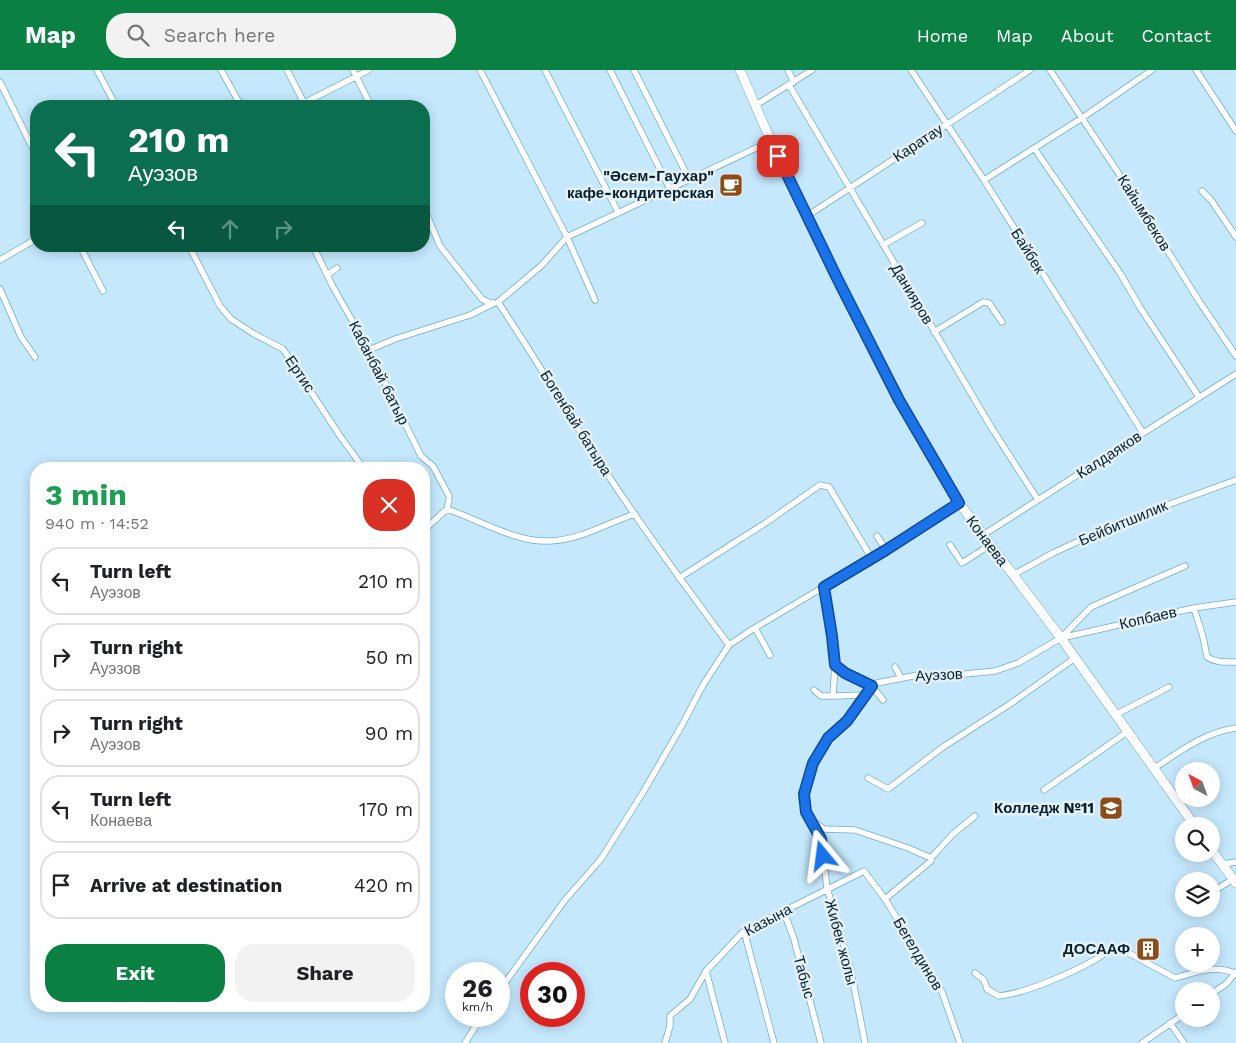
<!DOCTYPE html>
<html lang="en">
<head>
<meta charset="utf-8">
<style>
  body { margin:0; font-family:"Work Sans",sans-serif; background:#f2f2f2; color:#202124; height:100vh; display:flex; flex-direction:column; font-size:19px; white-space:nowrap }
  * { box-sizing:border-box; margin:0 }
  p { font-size:16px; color:#757577 }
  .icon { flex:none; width:28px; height:28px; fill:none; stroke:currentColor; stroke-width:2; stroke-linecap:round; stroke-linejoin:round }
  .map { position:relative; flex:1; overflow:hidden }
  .details { position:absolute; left:30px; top:392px; width:400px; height:550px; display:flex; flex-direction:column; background:#fff; border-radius:20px; box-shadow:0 2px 12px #0003 }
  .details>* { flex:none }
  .top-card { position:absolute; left:30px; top:30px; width:400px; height:152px; border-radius:20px; box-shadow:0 2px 12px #0003; background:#0b6e4f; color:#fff; overflow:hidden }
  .needle { width:32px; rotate:319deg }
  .buttons { position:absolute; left:1175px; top:692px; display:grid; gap:10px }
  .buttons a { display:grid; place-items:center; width:45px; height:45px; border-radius:50%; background:#fff; box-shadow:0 2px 12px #0003; font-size:25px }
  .speed { position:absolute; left:445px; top:892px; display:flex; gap:10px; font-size:25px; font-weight:700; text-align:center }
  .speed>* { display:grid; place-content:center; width:65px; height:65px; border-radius:50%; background:#fff; box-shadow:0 2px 12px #0003; line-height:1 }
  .speed small { font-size:12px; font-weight:400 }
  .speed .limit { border:8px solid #d22; background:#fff; color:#111 }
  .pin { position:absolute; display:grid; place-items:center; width:42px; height:42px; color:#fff; margin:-21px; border-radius:10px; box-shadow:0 2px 8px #0006 }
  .me { position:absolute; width:55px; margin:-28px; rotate:344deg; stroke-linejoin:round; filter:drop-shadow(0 0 4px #0008) }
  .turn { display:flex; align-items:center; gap:18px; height:105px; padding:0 15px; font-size:22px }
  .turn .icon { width:65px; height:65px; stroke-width:2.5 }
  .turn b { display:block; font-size:35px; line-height:42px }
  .lanes { display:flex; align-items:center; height:48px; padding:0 15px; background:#0003; justify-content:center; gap:25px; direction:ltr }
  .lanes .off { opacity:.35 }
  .round { display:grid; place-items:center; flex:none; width:52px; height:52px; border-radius:20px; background:#f2f2f2 }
  .overview { display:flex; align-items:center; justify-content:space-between; height:85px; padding:0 15px }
  h1 { font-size:30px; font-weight:700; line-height:38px; color:#1e9e55 }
  .primary-button { display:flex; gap:10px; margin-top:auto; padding:10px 15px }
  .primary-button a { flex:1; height:58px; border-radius:20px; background:#0b8043; color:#fff; font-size:20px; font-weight:700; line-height:58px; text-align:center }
  .primary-button a+a { background:#f2f2f2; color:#202124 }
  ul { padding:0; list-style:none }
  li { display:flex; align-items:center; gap:15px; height:68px; margin:0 10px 8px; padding:0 5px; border:2px solid #e0e0e0; border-radius:20px }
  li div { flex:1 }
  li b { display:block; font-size:19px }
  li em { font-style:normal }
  header { display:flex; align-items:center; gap:30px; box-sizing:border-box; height:70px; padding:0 25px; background:#0b8043; color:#fff }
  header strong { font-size:24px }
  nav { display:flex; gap:28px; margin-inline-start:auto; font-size:18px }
  .search { width:350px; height:45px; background:#f2f2f2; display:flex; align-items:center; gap:12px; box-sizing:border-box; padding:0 18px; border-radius:20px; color:#757577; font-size:19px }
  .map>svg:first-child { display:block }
</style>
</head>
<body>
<header>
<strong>Map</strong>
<div class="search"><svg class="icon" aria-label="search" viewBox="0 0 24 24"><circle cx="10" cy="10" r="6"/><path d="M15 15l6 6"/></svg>Search here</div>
<nav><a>Home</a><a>Map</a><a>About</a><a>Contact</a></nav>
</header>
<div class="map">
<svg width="1236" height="973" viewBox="0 0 1236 973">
  <rect width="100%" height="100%" fill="#c5e8fd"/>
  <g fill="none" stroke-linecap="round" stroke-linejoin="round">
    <!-- minor casing -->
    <g stroke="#71accd" stroke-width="7">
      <path id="minor" d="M97,0L116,36
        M221,0L241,36
        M287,0L304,33
        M353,0L371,36
        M480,0L567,167L595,230
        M545,0L618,142
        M610,0L670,119
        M634,0L689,109
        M788,0L794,12
        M911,0L984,110L1143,363
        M1050,0L1131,122L1199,231L1236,286
        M1196,0L1236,61
        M0,12L36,85
        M789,15L991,357L1038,430
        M756,35L812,0
        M298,36L369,0
        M1034,78L1120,203L1141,239L1199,327
        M984,110L1082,48L1152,0
        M1202,121L1211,130L1236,167
        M424,138L440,176L482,229L490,233H494
        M807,146L1030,0
        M883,175L922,153
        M80,176L103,221
        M189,176L220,236L231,249L254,264L283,279L340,366L364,399
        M313,176L333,217L369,280L421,386L433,396L449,426
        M0,190L36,169
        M327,205L337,198
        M0,219L21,267L35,287
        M498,232C534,286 567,342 602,396C642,457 685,516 729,575
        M498,232L541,196L567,167L771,71
        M934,262L983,232L989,233L1002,252
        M369,280L395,269L470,245L494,233
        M447,439C479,450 517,473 550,471C581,470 607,453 635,444
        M424,460L447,439L449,430
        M983,465L1236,304
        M877,466L886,480
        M950,475L962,493L990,475
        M1013,505L1053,483L1118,453L1236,410
        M679,508L767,452L820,415L829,417L872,489
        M824,517L832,566L835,595L845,603L872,616L877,613L923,604L946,606L995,601L1018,593L1061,568L1091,537L1185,496
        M1194,538L1203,567L1207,587C1216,593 1226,592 1236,592
        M755,558L770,585
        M1061,568L1194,538L1236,532
        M835,595L833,626L866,625
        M895,597L901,608
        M814,620L821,626H833
        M1115,645L1169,617
        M1153,699C1179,682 1205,662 1236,658
        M868,708L888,719L943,677L1010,634L1075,588
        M1044,720L1127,662
        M811,750L824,759L855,760L908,778L931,788
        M1222,794L1236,792
        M1211,823L1233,809
        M885,829L931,791V788L953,764L975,746
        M784,842L794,869L821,973
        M744,861L774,973
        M706,901L725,973
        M975,903L984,910L987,919L999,926C1028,923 1088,897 1111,879L1125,881L1175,908C1194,903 1215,894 1234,903
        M499,921L565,830L601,789L642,724L681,657L703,615L729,575L753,559L886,480L959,433
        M1211,924L1226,914L1236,902
        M1205,949L1207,952
        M1170,953L1184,973
        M465,973L482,946
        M665,973L670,956V946L690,929L706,901L744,861L864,801L885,829L942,922L960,973
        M865,973L851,901L827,818L821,769L806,742L804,723L813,693L828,668L847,651L872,616L883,630
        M1142,973L1184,944"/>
    </g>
    <!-- secondary casing -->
    <g stroke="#71accd" stroke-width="10">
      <path id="secondary" d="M740,0L771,71L846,226L899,330L959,433L1061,568L1195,756
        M1211,779L1236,813"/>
    </g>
    <!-- minor -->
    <use href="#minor" stroke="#fff" stroke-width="5.5"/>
    <!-- secondary -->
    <use href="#secondary" stroke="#fff" stroke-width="9"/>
  </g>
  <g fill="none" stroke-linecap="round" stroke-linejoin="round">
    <!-- route casing -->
    <g stroke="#114b97" stroke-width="12">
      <path id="route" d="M778,86L838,210L899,330L959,433L886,480L824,517L832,566L835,595L845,603L872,616L847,651L828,668L813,693L804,724L806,742L821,769L823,786"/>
    </g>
    <!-- route -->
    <use href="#route" stroke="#1a73e8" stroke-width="9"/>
  </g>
  <!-- icons -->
  <defs>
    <g id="cafe-square" transform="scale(1.25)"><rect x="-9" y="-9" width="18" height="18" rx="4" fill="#8d4c18" stroke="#e5f1f8"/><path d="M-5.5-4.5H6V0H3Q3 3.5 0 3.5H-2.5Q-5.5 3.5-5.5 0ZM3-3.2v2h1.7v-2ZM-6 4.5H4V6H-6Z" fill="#fff"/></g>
    <g id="university-square" transform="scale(1.25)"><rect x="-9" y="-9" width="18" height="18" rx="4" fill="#8d4c18" stroke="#e5f1f8"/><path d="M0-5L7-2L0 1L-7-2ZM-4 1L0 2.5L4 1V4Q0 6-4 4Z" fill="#fff"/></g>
    <g id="building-square" transform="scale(1.25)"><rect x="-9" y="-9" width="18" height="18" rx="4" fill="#8d4c18" stroke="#e5f1f8"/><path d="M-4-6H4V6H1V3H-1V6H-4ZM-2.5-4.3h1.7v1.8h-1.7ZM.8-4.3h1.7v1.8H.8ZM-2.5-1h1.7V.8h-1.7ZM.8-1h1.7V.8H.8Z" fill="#fff"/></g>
  </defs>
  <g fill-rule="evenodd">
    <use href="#cafe-square" x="731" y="115"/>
    <use href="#university-square" x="1111" y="738"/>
    <use href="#building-square" x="1148" y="879"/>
  </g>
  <g text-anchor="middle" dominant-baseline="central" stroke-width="5" stroke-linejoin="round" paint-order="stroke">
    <!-- street labels -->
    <g font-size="15" fill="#07202c" stroke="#e5f1f8">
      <text transform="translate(918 73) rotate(-33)">Каратау</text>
      <text transform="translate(1144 143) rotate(58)">Кайымбеков</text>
      <text transform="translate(1028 181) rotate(58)">Байбек</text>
      <text transform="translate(912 224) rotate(59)">Данияров</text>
      <text transform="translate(379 303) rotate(63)">Кабанбай батыр</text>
      <text transform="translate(300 304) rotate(56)">Ертис</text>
      <text transform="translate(576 353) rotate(58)">Богенбай батыра</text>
      <text transform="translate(1109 385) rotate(-33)">Калдаяков</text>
      <text transform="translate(1123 453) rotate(-23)">Бейбитшилик</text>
      <text transform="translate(987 471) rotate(53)">Конаева</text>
      <text transform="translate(1148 548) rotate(-13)">Копбаев</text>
      <text transform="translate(939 605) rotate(-3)">Ауэзов</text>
      <text transform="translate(768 850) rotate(-28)">Казына</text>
      <text transform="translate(841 872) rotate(75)">Жибек жолы</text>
      <text transform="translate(918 884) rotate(59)">Бегелдинов</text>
      <text transform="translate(804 907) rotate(75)">Табыс</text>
    </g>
    <!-- poi labels -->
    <g font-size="15" font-weight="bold" fill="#07202c" stroke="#e5f1f8" text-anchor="end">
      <text x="714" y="106">"Әсем-Гаухар"<tspan x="714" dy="17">кафе-кондитерская</tspan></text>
      <text x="1094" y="738">Колледж №11</text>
      <text x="1130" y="879">ДОСААФ</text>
    </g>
  </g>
</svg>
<div class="buttons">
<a><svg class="needle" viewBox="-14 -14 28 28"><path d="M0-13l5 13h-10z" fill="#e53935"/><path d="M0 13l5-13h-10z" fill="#757577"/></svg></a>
<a><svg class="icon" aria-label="search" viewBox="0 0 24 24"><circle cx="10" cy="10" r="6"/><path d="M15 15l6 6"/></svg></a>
<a><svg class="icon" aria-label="layers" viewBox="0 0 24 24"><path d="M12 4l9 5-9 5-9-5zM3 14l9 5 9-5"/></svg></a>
<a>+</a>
<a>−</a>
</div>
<div class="speed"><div>26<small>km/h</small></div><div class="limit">30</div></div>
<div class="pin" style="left:778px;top:86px;background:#d93025"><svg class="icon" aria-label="arrive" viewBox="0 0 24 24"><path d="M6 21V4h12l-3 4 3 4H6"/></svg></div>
<svg class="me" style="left:823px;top:786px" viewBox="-20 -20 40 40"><path d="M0-17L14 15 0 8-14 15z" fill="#1a73e8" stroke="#fff" stroke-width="4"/></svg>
<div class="top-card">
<div class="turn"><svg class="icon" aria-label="left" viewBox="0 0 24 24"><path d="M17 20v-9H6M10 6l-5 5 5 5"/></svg><div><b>210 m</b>Ауэзов</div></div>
<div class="lanes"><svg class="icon" aria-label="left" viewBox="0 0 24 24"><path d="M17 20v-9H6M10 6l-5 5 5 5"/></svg><svg class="icon off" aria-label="ahead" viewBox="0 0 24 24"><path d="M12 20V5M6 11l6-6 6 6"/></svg><svg class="icon off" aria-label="right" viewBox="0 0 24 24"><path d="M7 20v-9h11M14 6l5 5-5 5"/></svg></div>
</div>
<section class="details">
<div class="overview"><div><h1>3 min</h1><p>940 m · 14:52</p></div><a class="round" style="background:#d93025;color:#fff"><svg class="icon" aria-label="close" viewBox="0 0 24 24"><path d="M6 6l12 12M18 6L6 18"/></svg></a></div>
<ul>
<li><svg class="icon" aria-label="left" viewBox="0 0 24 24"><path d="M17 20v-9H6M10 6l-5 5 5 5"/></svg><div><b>Turn left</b><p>Ауэзов</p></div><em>210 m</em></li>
<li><svg class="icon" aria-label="right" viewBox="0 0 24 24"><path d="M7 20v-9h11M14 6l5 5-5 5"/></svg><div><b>Turn right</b><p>Ауэзов</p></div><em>50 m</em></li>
<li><svg class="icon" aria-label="right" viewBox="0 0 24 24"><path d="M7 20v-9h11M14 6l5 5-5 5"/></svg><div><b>Turn right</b><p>Ауэзов</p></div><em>90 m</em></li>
<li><svg class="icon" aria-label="left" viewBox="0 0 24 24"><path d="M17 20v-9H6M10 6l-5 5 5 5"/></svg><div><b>Turn left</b><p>Конаева</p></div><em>170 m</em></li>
<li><svg class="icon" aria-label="arrive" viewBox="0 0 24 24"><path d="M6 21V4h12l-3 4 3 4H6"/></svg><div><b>Arrive at destination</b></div><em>420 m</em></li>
</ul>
<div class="primary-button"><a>Exit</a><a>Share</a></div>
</section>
</div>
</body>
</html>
